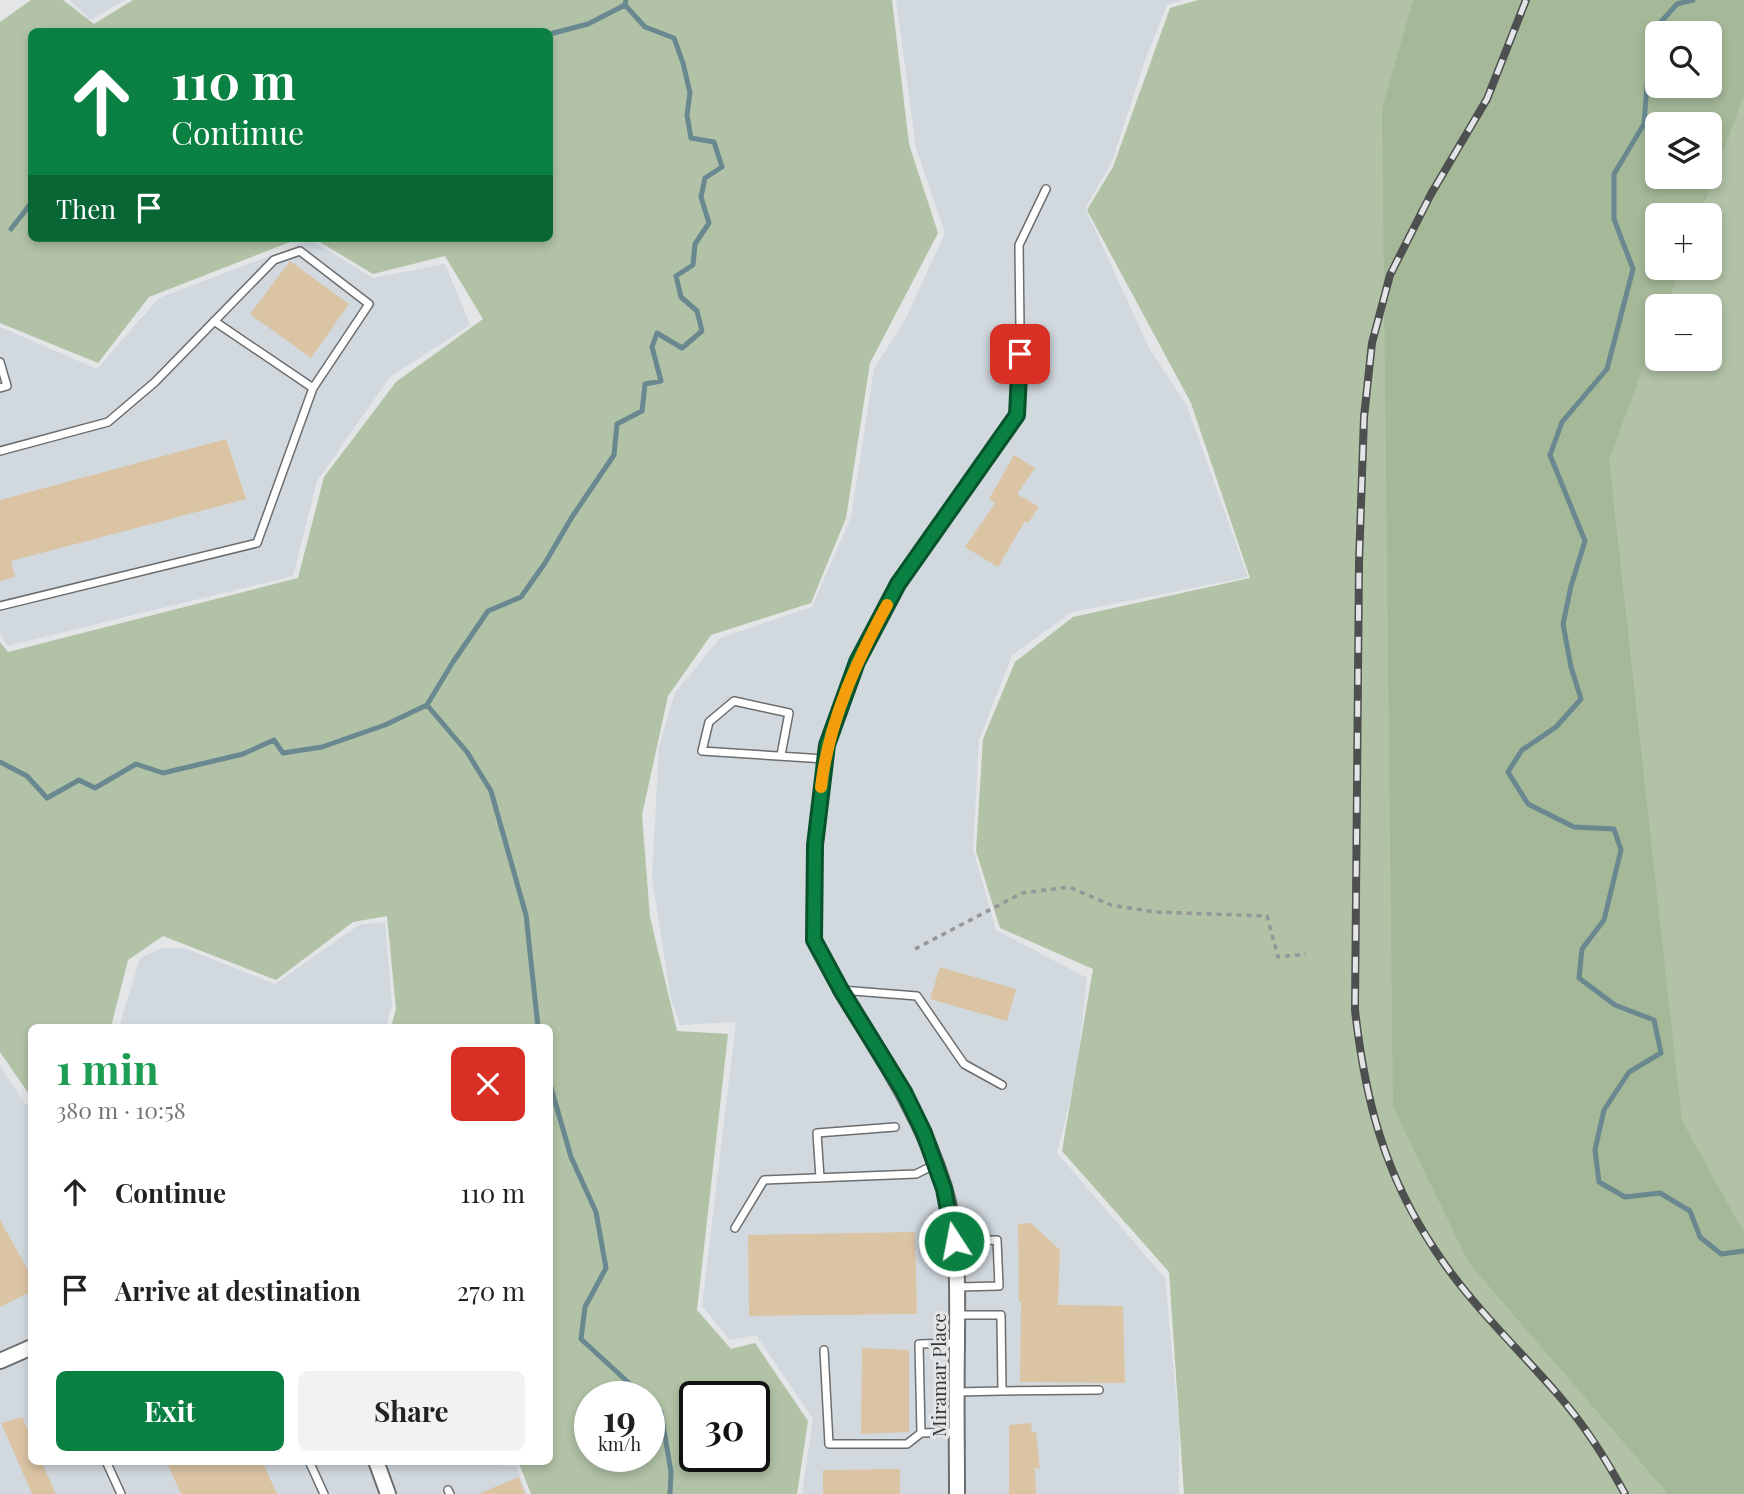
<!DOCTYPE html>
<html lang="en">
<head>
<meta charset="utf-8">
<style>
  body { margin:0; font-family:"Playfair Display",serif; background:#f2f2f2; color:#222; height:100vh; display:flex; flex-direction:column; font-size:26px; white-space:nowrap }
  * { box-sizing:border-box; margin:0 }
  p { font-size:23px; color:#767676 }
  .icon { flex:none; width:38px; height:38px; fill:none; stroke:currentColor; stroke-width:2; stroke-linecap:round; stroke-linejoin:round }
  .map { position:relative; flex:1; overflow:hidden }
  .drawer { position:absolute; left:28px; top:1024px; width:525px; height:441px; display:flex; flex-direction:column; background:#fff; border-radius:10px; box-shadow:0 4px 10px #0003 }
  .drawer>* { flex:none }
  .top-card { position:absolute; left:28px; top:28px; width:525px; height:214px; border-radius:10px; box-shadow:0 4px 10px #0003; background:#0b8043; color:#fff; overflow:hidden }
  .fabs { position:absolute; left:1645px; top:21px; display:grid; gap:14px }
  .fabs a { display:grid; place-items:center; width:77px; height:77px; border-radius:10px; background:#fff; box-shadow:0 4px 10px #0003; font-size:35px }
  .speed { position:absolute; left:574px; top:1381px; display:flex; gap:14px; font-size:35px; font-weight:700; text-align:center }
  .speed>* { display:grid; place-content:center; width:91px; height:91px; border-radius:50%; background:#fff; box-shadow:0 4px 10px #0003; line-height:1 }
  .speed small { font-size:18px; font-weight:400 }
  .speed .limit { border:4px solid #111; border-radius:10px; background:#fff; color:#111 }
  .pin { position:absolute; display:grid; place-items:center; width:60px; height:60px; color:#fff; margin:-30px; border-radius:14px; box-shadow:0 4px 10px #0006 }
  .me { position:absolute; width:77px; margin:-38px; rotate:349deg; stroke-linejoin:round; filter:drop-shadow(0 0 5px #0008) }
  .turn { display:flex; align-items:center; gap:24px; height:147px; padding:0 28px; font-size:32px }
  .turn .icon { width:91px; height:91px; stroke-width:2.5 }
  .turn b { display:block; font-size:49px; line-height:60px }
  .then { display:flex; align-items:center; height:66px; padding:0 28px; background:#0003; gap:14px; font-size:26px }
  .round { display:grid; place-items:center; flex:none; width:74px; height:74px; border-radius:10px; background:#f2f2f2 }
  .summary { display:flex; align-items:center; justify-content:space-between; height:119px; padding:0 28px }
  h1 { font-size:42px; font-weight:700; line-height:52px; color:#1e9e55 }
  .cta { display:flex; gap:14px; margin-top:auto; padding:14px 28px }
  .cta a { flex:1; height:80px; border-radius:10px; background:#0b8043; color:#fff; font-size:28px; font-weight:700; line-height:80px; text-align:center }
  .cta a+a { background:#f2f2f2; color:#222 }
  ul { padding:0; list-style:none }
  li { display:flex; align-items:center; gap:21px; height:98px; padding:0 28px }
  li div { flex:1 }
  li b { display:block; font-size:26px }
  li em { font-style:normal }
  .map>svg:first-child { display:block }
</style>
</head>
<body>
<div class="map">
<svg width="1744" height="1494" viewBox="0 0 1744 1494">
  <rect width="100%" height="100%" fill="#e3e5e6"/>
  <!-- built -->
  <path fill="#d1d9df" d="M69,0H125L91,20Z
    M896,0H1183L1167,5L1146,58L1111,164L1085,208L1149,348L1187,406L1248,577L1072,612L1012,655L979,740L973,849L996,930L1087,978L1076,1077L1057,1153L1165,1278L1179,1425V1494H802L813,1419L756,1335L730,1340L702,1306L736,1022L680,1025L671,1000L652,877L659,746L675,693L720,638L812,607L851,517L874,369L906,318L945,233L916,148Z
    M311,240L373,278L445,264L470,325L390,377L317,481L293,576L7,646L0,633V327L97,369L159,298Z
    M385,922L392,1005L386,1027H119L140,958L162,948H184L275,984L359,925Z
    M0,1066L26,1105H31L32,1461H410L516,1466L527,1494H0Z"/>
  <!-- green -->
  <path fill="#b1c2a6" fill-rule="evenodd" d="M31,0H63L94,24L133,0H892L909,144L938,233L870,363L846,518L811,603L711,635L668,696L642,815L650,917L677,1031L728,1034L697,1310L731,1349L755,1343L808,1421L797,1494H531L518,1461H550V1027H391L396,1009L387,916L353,922L276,980L163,936L128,960L111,1027H32L31,1097L0,1052V642L8,652L298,578L324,477L396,382L483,319L445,256L373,274L313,238H550V32H32V238H300L149,297L98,363L0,323V22ZM590,1396H649V1456H590ZM695,1396H754V1456H695Z
    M1198,0H1744V1494H1184L1169,1272L1062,1151L1093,969L1000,928L976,851L983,739L1015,662L1073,617L1250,578L1191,403L1087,210L1113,167L1170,8ZM1657,33H1710V86H1657ZM1657,124H1710V177H1657ZM1657,215H1710V268H1657ZM1657,306H1710V359H1657Z"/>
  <!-- forest -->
  <path fill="#a5b999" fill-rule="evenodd" d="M1413,0H1744V95L1700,215H1657V268H1680L1666,306H1657V330L1609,460L1682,1121L1744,1233V1494H1668L1469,1263L1393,1107L1382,109ZM1657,33H1710V86H1657ZM1657,124H1710V177H1657Z"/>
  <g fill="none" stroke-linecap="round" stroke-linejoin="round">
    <!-- stream -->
    <path stroke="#698890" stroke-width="5" d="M1693,0L1677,4L1651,33L1644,124L1614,174V219L1633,269L1607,369L1562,422L1550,455L1585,541L1571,586L1563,624L1571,667L1581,699L1556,727L1522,750L1508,772L1528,804L1574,827L1614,829L1621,850L1604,920L1582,949L1579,978L1615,1005L1654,1020L1661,1053L1629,1072L1604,1110L1595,1150L1599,1182L1625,1197L1660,1193L1690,1211L1700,1237L1721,1254L1744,1251
      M550,34L588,24L625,5
      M11,229L32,202
      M427,705L467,752L491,791L526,915L538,1027
      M0,762L27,776L47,798L79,780L95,788L136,764L163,773L243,754L274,740L283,753L322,747L385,725L427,705L453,662L488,611L521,597L545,563L572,517L614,455L617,424L642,411L645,384L661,381L652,347L657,333L682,348L702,331L697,311L681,297L676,276L693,265L695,244L709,223L701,197L705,178L722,167L714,142L691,138L687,115L690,93L683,63L674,38L645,27L625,5L626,0
      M550,1084L571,1157L596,1212L606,1268L585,1307L581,1339L643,1396
      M649,1402L661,1412L671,1472L670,1494"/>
  </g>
  <!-- building -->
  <path fill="#dbc4a4" d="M290,261L349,304L311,358L250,314Z
    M226,439L246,499L11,561L15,577L0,581V500Z
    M1014,455L1035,468L1017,494L1039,507L1028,523L1025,521L998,567L965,547L995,503L989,499Z
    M940,967L1016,989L1007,1021L930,999Z
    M0,1220L32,1277V1291L0,1307Z
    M1031,1223L1060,1250L1058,1305L1123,1306L1125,1383L1020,1382L1021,1302H1019L1018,1224Z
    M915,1232L917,1314L749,1316L748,1235Z
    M862,1348L909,1350V1432L861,1434Z
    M22,1417L32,1439V1461H41L56,1494H32L1,1423Z
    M1031,1423L1032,1432H1036L1040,1469L1035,1468L1036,1494H1009V1425Z
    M166,1461H262L277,1494H181Z
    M900,1469V1494H823V1470Z
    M519,1477L525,1494H478Z"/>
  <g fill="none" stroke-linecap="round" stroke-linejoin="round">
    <!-- service casing -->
    <g stroke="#6c6d6e" stroke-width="10">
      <path id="service" d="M214,321L313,388
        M0,362L7,386L0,388
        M0,451L108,422L155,382L274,260L300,251L369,304L313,388L257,543L0,606
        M781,755L789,713L734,701L709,722L702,751L825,759
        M1002,1085L964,1064L917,996L841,990L814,940L815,845L827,745L857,662L899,584L1017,415L1020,329L1019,245L1046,189
        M820,1178L817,1133L895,1127
        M735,1228L764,1180L916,1174L936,1164
        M955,1241L997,1240L999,1286L958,1287
        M957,1343L919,1344L921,1433L957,1432
        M824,1350L829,1444H907L921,1433
        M1002,1391L1099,1390
        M957,1392L1002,1391L1001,1315H957
        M106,1461L121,1494
        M309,1461L324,1494
        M448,1490L450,1494"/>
    </g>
    <!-- minor casing -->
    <g stroke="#6c6d6e" stroke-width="18">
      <path id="minor" d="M841,990C880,1054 922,1115 944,1187C960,1239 957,1292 957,1345C956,1395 957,1444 957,1494
        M0,1361L32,1347
        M376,1461L388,1494"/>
    </g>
    <!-- path -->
    <path stroke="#959697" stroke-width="3.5" stroke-dasharray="5 5" stroke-linecap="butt" d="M915,949L1022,893L1069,887L1111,905L1155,912L1267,916L1278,957L1306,954"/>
    <!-- service -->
    <use href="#service" stroke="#fff" stroke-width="7"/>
    <!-- minor -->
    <use href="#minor" stroke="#fff" stroke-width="14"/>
    <!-- rail casing -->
    <g stroke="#4e5050" stroke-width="8">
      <path id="rail" d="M1526,0L1487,99L1431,194L1390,275L1372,343L1364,417L1359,563L1355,1010C1365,1099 1384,1174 1435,1250C1470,1304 1518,1348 1560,1397C1585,1426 1606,1459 1625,1494"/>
    </g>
    <!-- rail -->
    <use href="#rail" stroke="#e3e5e6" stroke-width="5" stroke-dasharray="16" stroke-linecap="butt"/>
  </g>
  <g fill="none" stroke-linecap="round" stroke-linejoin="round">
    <!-- route casing -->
    <g stroke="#07532c" stroke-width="18">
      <path id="route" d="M954,1241L944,1189L924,1133L904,1092L841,990L814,940L815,845L827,745L857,662L898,584L1017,415L1020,354"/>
    </g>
    <!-- route -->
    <use href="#route" stroke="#0b8043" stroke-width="12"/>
    <!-- slow -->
    <path stroke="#f59e0b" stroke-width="12" d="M821,787C829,721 856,662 887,605"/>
  </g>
  <g text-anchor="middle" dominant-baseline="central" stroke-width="6" stroke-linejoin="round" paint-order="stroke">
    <!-- street labels -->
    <g font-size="19" fill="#373838" stroke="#e3e5e6">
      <text transform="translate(938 1375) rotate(-90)">Miramar Place</text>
    </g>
  </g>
</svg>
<div class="fabs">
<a><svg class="icon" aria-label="search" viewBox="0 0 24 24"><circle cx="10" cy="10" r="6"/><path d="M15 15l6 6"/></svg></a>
<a><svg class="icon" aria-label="layers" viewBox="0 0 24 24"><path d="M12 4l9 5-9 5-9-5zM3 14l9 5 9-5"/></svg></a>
<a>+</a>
<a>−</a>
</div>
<div class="speed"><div>19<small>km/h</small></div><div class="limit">30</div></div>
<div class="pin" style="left:1020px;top:354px;background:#d93025"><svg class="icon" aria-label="arrive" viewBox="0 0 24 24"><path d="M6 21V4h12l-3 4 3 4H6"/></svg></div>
<svg class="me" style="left:954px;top:1241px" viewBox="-20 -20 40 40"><circle r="17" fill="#0b8043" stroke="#fff" stroke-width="3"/><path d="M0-11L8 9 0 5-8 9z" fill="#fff"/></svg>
<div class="top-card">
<div class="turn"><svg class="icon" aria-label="ahead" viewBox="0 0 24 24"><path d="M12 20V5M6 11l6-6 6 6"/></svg><div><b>110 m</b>Continue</div></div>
<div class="then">Then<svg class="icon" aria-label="arrive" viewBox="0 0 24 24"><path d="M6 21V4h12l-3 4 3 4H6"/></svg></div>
</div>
<section class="drawer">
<div class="summary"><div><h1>1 min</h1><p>380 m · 10:58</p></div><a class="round" style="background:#d93025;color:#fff"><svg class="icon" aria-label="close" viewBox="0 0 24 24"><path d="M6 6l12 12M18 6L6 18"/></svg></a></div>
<ul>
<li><svg class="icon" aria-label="ahead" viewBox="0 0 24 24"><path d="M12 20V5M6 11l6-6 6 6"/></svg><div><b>Continue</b></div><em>110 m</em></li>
<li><svg class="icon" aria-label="arrive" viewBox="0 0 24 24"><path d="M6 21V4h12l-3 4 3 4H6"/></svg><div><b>Arrive at destination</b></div><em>270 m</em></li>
</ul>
<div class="cta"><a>Exit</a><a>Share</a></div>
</section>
</div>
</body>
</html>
